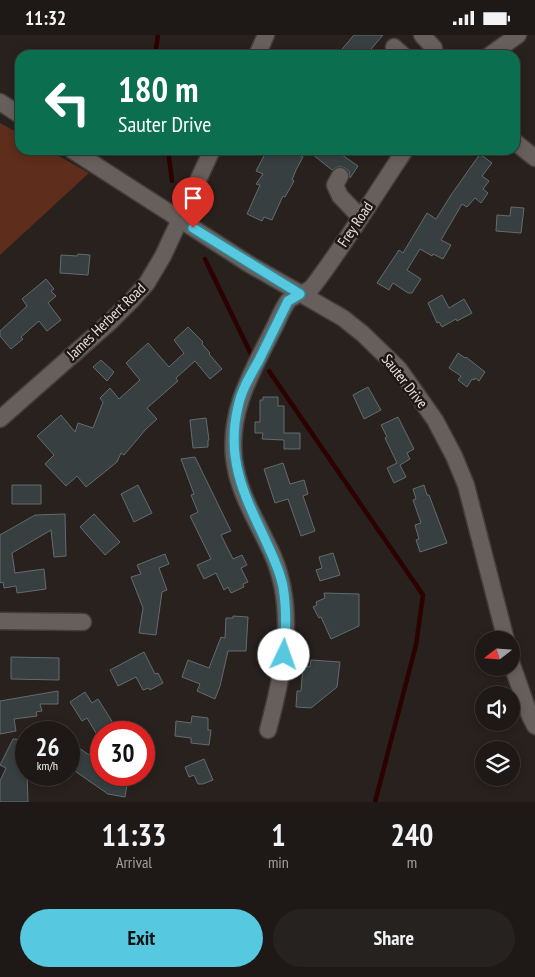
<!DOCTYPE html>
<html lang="en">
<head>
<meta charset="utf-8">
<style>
  body { margin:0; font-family:"PT Sans Narrow",sans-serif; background:#26221f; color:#f1f3f6; height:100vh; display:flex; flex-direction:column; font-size:19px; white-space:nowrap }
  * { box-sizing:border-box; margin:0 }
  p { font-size:16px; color:#a1a0a1 }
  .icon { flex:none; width:28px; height:28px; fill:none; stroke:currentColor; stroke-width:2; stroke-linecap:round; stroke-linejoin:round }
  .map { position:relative; height:767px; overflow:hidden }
  .side { display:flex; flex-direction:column; background:#1e1916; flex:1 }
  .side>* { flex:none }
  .hud { position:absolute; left:15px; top:15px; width:505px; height:105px; border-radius:15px; box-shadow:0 2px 8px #0003,0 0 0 1px #3c3835; background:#0b6e4f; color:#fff; overflow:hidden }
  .needle { width:32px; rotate:253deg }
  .buttons { position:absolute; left:475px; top:596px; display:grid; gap:10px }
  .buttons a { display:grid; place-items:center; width:45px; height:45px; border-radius:50%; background:#1e1916; box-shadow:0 2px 8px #0003,0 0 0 1px #3c3835; font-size:25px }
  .speed { position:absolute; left:15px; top:686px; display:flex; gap:10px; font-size:25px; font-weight:700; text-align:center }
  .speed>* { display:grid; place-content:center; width:65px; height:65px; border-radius:50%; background:#1e1916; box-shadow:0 2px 8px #0003,0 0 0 1px #3c3835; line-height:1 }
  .speed small { font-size:12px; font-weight:400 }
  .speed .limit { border:8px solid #d22; background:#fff; color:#111 }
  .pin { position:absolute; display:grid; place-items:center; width:42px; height:42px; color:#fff; margin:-51px -21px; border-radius:50% 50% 50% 0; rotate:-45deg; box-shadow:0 0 5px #0007 }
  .pin .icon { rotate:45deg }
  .me { position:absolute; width:55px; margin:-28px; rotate:3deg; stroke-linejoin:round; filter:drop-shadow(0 0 4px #0008) }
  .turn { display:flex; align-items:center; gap:18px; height:105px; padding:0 20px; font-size:22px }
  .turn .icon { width:65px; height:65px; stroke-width:2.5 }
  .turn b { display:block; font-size:35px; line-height:42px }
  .eta { display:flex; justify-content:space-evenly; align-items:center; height:85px; text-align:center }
  .eta b { font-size:30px; font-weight:700; line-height:35px }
  .primary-button { display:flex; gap:10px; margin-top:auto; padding:10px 20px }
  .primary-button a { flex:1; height:58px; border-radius:30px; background:#56c9e1; color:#111; font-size:20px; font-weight:700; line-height:58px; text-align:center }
  .primary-button a+a { background:#26221f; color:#f1f3f6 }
  .status { display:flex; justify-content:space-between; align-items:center; height:35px; padding:0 25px; background:#1e1916; direction:ltr }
  .status svg { height:14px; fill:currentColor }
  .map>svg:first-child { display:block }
</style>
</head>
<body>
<div class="status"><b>11:32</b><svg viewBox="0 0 49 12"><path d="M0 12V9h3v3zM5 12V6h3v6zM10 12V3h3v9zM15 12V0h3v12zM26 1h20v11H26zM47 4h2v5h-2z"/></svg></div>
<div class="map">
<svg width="535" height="767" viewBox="0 0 535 767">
  <rect width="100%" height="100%" fill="#28211e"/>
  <!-- green -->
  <path fill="#5e2d1b" d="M0,88L20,99V115H48L89,138L0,220Z"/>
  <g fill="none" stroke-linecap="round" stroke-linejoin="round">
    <!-- stream -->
    <path stroke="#2b0200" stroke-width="4.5" d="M155,20L158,0
      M168,115L172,146
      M205,224L251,319
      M269,336L423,560L416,610L375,767"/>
  </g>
  <!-- building -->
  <path fill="#373f41" stroke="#636c6e" d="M354,0H383L366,20H337Z
    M267,115H289L303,122L296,135L292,145L294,146L285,162L283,161L272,185L264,182L262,186L247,179L260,150L256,149L263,139L256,136Z
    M307,115H335L358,131L350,143L349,136L345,133L339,131L332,135Z
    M480,119L492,128L482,141L489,146L483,154L488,158L481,168L475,163L467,172L462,169L441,205L451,210L443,224L433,219L432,221L420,214L407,235L421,244L412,258H408L393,248L389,255L377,248L399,215L403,218L427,178L436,184L451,160Z
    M511,172L524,173L521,198L496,196L497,180L510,181Z
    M78,219L90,220L88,240L60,238L61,220L77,221Z
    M46,244L54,254L51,256L56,261L48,268L61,285L47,296L39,286L21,302L23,304L11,314L0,301V296L27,271L22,264Z
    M442,260L449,273L464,264L472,278L457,286L456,284L442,292L439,287L437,288L428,268Z
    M188,292L203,307L202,309L210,318L209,319L222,334L210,344L195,326L176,343L178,346L147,373L157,384L146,394L124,420L121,418L117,427L86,452L77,441L66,451L45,429L54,420L37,401L61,380L75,397L78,388L93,393L103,367L100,363L110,353L119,364L140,345L126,328L148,308L169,332L184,318L174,305Z
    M458,318L465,323L466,322L485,337L479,346L475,343L474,345L472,344L467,352L458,345L461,341L449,333Z
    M101,325L114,337L107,346L93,332Z
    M368,352L381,375L364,384L353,360Z
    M263,362H278V371H284V398H300V414H284V405L262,404L263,398H255V387H260V365H263Z
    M398,382L414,414L407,418L410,424L400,430L406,442L394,448L387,433L397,428L385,403L387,402L381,390Z
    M206,383L209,405H208V412L193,413L190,385Z
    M195,422L231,496L221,500L233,524L242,520L247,530L241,533L248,547L243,549L244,552L231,558L228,552L224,555L216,538L204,544L197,530L211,524L190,481L198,477L191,460L194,459L181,424Z
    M283,428L290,449L304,445L308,459L303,461L315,496L301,501L288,464L275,468L264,434Z
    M12,450H41V469H12Z
    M138,450L152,478L134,487L121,459Z
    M424,450L427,460H429L447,508L420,517L416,505L419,504L415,490L421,488L413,465L416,464L413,454Z
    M65,479L66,521L54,522L51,495L12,518L15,538L44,534L46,554L17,558L16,551L4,553L3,547L0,548V500L35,480Z
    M94,479L120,507L105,520L80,492Z
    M333,518L340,540L320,546L316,535L322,533L319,522Z
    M165,519L169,529L159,533L167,555L162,557L156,600L139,598L143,573L131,542L141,539L137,530Z
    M324,558L359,559V591L331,604L321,582L319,583L313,572L317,570L316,567L325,563Z
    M233,581L248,582L246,616H228L220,651L215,664L197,656L200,649L182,642L188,625L209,633L221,602L225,603L226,583H233Z
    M144,617L155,639L158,638L163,648L150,655L149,653L143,655L136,642L118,651L110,635Z
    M11,622L59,623V645L11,644Z
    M311,625L340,627L337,652L311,673L296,672L297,656H301L303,631L310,632Z
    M58,656V669H40L42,676L36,677L37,681L14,684L16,696L0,699V666Z
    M85,657L92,668L98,664L113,688L111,690L114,694L108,698H101V702L99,703L87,683L82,686L70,667Z
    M192,681L208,683V695H211L209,710L191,708V703L175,701L176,686L191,688Z
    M13,704L26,705L28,767H0V746L6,733L0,730Z
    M79,713L101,728V740H114L119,744L117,748L127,750L125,762L108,759L69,732V729Z
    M204,724L213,745L203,749H198L194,740L189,742L185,732Z"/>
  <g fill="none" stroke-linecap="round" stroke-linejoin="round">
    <!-- minor casing -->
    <g stroke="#433d3b" stroke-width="19">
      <path id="minor" d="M422,0L434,13V20
        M394,12L403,20
        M257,20L266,0
        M490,20L518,0
        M0,67L20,80
        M515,107L535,123
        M72,115L249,229L343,283L363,299L399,334L435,385L454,421L466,450L506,605
        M340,141L335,150L340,161L360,182
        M0,384L110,287L132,265L147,248L163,221L212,115
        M0,586L83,587
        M511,627L530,681L535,691
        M268,695C283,639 297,577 273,521C259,489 238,459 234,423C229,374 252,337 273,295C277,288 283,271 289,265C296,259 309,258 314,250C347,206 375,160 405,115"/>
    </g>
    <!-- minor -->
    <use href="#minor" stroke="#675f5c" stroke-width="16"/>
  </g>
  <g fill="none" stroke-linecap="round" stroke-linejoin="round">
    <!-- route casing -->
    <g stroke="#388392" stroke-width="12">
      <path id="route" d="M193,193L300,259L288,266C278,286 268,307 258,327C250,341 241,356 238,372C226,422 243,458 264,502C271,518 280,535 283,552C287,574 286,597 284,620"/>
    </g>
    <!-- route -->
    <use href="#route" stroke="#56c9e1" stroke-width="9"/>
  </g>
  <g text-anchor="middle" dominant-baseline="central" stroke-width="5" stroke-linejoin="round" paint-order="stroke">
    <!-- street labels -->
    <g font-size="15" fill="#e5e0de" stroke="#1e1715">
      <text transform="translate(355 189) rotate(-56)">Frey Road</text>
      <text transform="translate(106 286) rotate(-44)">James Herbert Road</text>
      <text transform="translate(405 346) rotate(52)">Sauter Drive</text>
    </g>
  </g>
</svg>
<div class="buttons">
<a><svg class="needle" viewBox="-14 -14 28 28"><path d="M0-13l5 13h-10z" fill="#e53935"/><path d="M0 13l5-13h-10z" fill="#a1a0a1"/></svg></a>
<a><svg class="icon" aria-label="sound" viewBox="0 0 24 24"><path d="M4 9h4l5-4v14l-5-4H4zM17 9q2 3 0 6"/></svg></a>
<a><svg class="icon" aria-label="layers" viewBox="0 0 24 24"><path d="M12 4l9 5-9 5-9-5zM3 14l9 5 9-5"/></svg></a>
</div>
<div class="speed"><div>26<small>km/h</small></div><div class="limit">30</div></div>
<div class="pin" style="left:193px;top:193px;background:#d93025"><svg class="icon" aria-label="arrive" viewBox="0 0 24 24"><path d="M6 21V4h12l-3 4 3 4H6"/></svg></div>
<svg class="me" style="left:284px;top:620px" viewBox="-20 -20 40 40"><circle r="19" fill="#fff"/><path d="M0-13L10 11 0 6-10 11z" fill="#56c9e1"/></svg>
<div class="hud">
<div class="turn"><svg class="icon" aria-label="left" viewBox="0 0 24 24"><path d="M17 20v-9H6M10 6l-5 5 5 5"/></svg><div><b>180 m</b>Sauter Drive</div></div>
</div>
</div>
<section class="side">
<div class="eta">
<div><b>11:33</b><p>Arrival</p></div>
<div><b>1</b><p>min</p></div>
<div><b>240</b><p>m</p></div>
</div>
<div class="primary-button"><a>Exit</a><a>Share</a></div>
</section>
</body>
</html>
